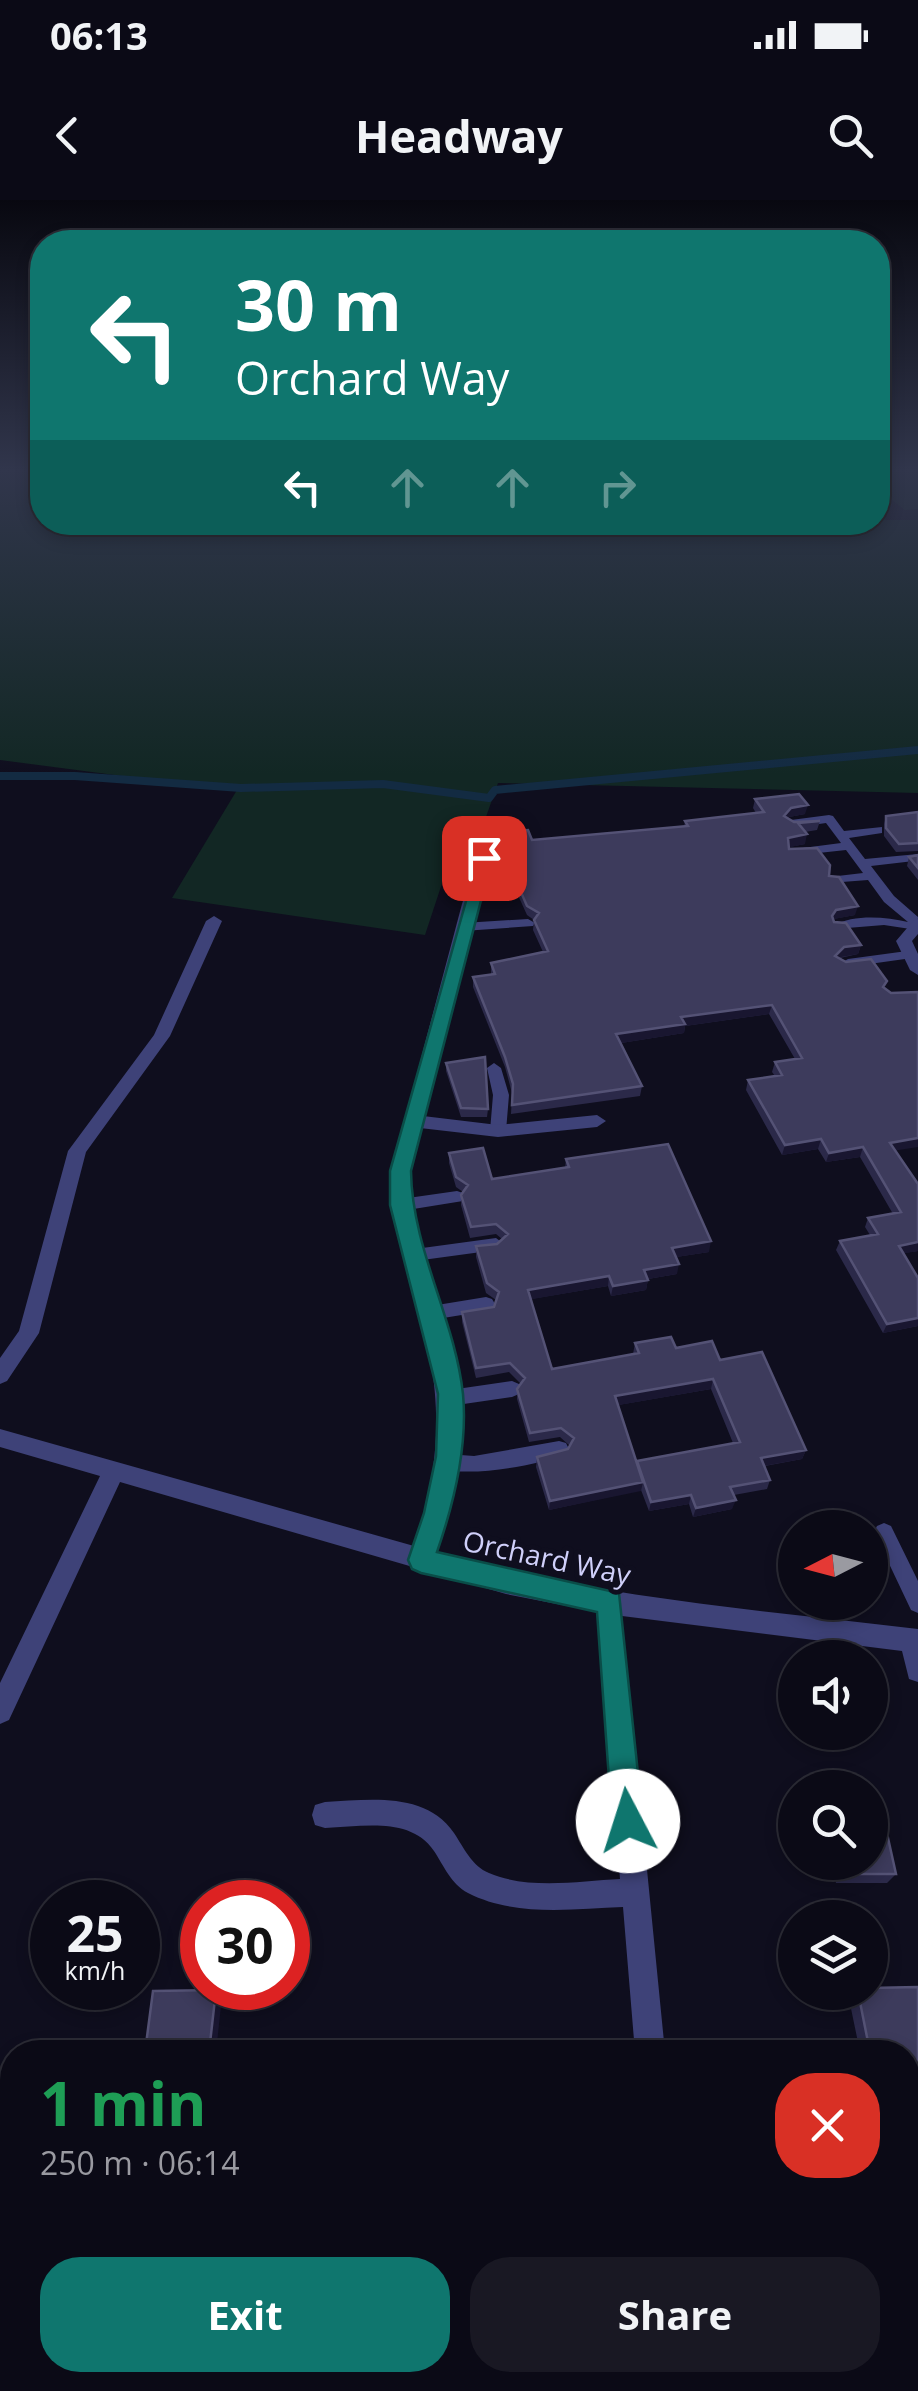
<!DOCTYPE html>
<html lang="en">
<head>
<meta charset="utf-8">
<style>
  body { margin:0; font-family:"Open Sans",sans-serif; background:#191823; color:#f1f3f6; height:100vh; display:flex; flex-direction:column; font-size:38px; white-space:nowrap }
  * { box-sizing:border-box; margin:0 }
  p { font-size:32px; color:#9a9aa1 }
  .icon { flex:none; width:55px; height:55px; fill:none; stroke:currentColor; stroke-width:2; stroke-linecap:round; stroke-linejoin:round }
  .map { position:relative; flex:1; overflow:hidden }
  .drawer { position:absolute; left:0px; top:1840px; width:920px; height:352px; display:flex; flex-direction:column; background:#0b0a16; border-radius:40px 40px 0 0; box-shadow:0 5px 15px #0003,0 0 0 2px #2b2b35 }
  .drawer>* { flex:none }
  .hud { position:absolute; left:30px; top:30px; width:860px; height:305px; border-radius:40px; box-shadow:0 5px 15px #0003,0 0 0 2px #2b2b35; background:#0f766e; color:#fff; overflow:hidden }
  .needle { width:65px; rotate:264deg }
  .buttons { position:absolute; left:778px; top:1310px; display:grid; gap:20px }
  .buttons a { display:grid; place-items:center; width:110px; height:110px; border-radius:50%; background:#0b0a16; box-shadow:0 5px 15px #0003,0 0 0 2px #2b2b35; font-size:50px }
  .speed { position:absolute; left:30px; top:1680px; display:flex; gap:20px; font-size:50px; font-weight:700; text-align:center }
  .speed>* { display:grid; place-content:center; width:130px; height:130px; border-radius:50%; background:#0b0a16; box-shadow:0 5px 15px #0003,0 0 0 2px #2b2b35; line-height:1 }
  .speed small { font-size:25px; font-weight:400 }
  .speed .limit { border:15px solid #d22; background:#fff; color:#111 }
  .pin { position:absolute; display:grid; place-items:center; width:85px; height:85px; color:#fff; margin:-42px; border-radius:20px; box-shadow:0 5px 15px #0006 }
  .me { position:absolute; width:110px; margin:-55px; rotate:355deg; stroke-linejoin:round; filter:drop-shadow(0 0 8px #0008) }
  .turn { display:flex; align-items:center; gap:35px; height:210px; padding:0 40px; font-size:45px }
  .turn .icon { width:130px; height:130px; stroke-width:2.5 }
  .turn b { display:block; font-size:70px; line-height:85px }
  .lanes { display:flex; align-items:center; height:95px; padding:0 40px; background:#0003; justify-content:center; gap:50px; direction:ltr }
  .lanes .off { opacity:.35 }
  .round { display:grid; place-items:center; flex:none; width:105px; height:105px; border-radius:40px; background:#191823 }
  .head { display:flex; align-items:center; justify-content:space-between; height:170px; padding:0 40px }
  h1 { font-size:60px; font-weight:700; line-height:75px; color:#1e9e55 }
  .primary-button { display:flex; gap:20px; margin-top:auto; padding:20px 40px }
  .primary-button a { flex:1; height:115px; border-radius:40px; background:#0f766e; color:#fff; font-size:40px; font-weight:700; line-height:115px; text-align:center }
  .primary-button a+a { background:#191823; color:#f1f3f6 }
  .status { display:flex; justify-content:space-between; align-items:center; height:70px; padding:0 50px; background:#0b0a16; direction:ltr }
  .status svg { height:28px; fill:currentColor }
  header { display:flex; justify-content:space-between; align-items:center; height:130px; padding:0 40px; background:#0b0a16; font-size:45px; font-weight:700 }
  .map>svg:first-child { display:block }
</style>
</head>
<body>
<div class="status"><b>06:13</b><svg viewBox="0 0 49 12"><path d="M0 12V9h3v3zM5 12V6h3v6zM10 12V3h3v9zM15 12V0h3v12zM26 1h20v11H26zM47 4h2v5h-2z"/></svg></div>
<header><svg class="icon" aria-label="back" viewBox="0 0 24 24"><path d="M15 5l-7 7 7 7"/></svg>Headway<svg class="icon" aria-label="search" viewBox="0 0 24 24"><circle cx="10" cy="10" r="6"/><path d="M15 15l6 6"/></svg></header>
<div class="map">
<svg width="918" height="2191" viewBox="0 0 918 2191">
  <rect width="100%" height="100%" fill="#0f0e1e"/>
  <!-- green -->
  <path fill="#122724" d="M0,267H42V322H878V314L886,320H918V593L498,583L481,631L455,644L425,735L172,698L240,585L130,577L0,560Z
    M918,269V309L905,310L878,289V273Z"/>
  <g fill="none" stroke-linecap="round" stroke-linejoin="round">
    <!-- stream -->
    <path stroke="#132b42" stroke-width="8" d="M0,576H75L241,588L383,584L489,598L495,590L918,550"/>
    <!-- service -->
    <path fill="#3e4278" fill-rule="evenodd" d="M829,615L833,616L844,631L882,627V633L849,638L865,659L918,654V660L914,661L871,666L894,696L918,717L917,730L884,725L835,729L833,726C854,714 885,717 908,722L884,702L868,680L829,683V677L863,673L846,650L791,656V650L795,649L841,643L826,623L791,628L785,624L791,620Z
      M528,719L535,723L533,726L463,731L456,727L463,723Z
      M907,751L914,755L912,758L848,767L841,763L848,759Z
      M494,863L501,868L509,895L506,931L498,936L490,931L493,895L487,868Z
      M457,991L463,993L465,997L463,1001L401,1011L393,1005L401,999Z
      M496,1038L504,1044L496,1050L415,1061L406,1055L415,1049Z
      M486,1097L492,1099L495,1104L492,1109L486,1111L431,1120L425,1118L422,1113L425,1108L431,1106Z
      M512,1181L519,1184L521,1189L519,1194L512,1197L450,1206L443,1203L441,1198L443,1193L450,1190Z
      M559,1241L566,1243L569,1249L566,1255C536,1265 469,1278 440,1268L437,1262L440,1256L447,1254L474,1256Z
      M884,1323L891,1326L918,1381V1413L911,1410L874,1332L877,1326Z"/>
    <!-- minor -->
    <path fill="#3e4278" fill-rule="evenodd" d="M484,654L491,658L481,688L512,684L519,688L488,696L476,707L423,916L498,925L597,915L606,921L597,927L498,937L420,928L409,971L411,1000L452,1159L460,1222L454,1284L435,1352C593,1397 756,1410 918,1429V1482L909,1479L902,1451L622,1416L665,1852H635L623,1707C572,1709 515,1717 468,1693C451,1684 444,1666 434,1651C410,1616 362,1627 325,1628L315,1625L312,1615L315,1605L325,1602C369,1600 425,1591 454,1633C464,1648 472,1666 489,1673C528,1690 580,1681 620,1679L598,1412L506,1394L120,1282L9,1520L0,1524V1483L100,1276L0,1247V1229L414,1346C446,1249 441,1188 415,1091C405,1051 391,1013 391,971L462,704L477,658Z
      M214,716L222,721L170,836L86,952L39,1133L7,1181L0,1184V1158L19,1131L68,951L154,835L206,721Z
      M918,719V734L912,741L918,754V775L910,770L896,741L913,721Z"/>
  </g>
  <!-- wall -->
  <path fill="#2b2949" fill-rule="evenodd" d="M755,599L805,614L789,617L787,618L794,622L820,621L817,630L805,632V644L789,647V649L829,676L855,715L833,719L861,745L858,754L840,758L885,788L895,951L918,984V1051L903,1053L918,1078V1126L883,1133L836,1050L840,1041L870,1035L865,1027L868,1018L893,1014L860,957L826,962L818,949L782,955L746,890L748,880L775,876L772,872L775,862L795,859L769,814L685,826L684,833L621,843L642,886L640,896L511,914L512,893L505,867L473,787V777L491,775V763L543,752L533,730L534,720L527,715L517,693V684L511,680L495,642V633L532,640L684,627L685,621L756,613L753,608Z
    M918,612V651L896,652L884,636V624L886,616Z
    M918,655V680L907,666L909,657Z
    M446,863L488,909L487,917H461L446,871Z
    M449,953L492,979L565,968L566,959L709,1052L676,1057L677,1074L648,1079L646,1090L611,1096L608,1086L531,1099L552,1169L633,1154L635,1143L676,1148L720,1160L806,1250L802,1259L765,1266L770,1280L767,1289L734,1295L732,1309L693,1317L689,1304L649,1311L641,1290L549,1310L536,1267L537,1257L568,1249L570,1246L560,1237L529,1242L517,1199V1189L521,1184L509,1172L476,1178L462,1122V1112L494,1107L496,1100L486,1093L476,1057V1046L497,1044L502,1039L496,1034L470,1038L461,1005V995L463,992L456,987L449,963ZM711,1189L733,1243L637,1263L618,1205Z
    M832,1662H870L896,1674L887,1683H836Z
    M918,1787V1866H908V1852H860L848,1794L851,1792H870Z
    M908,2043H918V2136L910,2135L908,2120Z"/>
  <!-- shaded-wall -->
  <path fill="#191630" d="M808,605L805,614L789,617L781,625L784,616L791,608Z
    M807,634L805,644L786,648L788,638Z
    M858,706L855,715L834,719L832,716L836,710Z
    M861,745L858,754L841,757L832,765L835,756L844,747Z
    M772,805L769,814L685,826L684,833L615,844L616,834L681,817Z
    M918,938V947L886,952L890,943Z
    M821,939L818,949L782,955L785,945Z
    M863,947L860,957L826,962L829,953Z
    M711,1041L709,1052L670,1058L672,1048Z
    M918,1042V1051L895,1055L899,1046Z
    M679,1064L677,1074L642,1080L644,1070Z
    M609,1076L608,1086L527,1100L528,1090Z
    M648,1080L646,1090L611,1096L613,1086Z
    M918,1118V1126L883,1133L887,1124Z
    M713,1179L711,1189L613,1206L615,1196Z
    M806,1250L802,1259L758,1267L761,1258Z
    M643,1282L641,1291L549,1310L550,1301Z
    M691,1295L689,1304L649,1311L651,1302Z
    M736,1300L732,1309L693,1317L696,1308Z
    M216,1790L222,1797L216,1852H209Z
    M119,2180H128L126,2191H117Z"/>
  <!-- building -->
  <path fill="#3d3b5c" stroke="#545275" stroke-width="2.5" d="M799,594L808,605L791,608L784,616L794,622L820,621L798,623L807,634L788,638L789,649L817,648L830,665L829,676L839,677L858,706L836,710L832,716L834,722L846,723L861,745L844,747L835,756L846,762L871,759L887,781L883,787L891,793L918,792V938L890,943L918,984V1042L899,1046L918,1078V1118L887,1124L840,1041L878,1034L868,1018L901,1012L863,947L829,953L821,939L785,945L748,880L782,875L775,862L802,858L772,805L681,817L685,824L616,834L642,886L512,905L513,884L505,857L473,777L495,774L491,763L548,751L534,720L539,713L527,706L517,683L523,678L511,671L495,633L528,630L532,640L688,626L685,621L764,612L755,599Z
    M918,612V643L899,644L886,628V616Z
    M918,655V668L909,657Z
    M485,857L488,909L461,908L446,863Z
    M668,944L711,1041L672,1048L679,1064L644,1070L648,1080L613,1086L609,1076L528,1090L552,1169L639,1153L635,1143L671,1137L676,1148L712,1141L720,1160L762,1152L806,1250L761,1258L770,1280L730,1287L736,1300L696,1308L691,1295L651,1302L637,1261L740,1242L713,1179L615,1196L643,1282L550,1301L537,1257L568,1249L574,1238L561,1228L530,1233L517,1189L525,1178L510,1163L476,1168L462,1112L494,1107L499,1092L487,1083L476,1046L497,1044L508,1034L496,1024L471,1027L461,995L468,985L456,977L449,953L483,948L492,979L569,967L566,959Z
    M882,1611L896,1674H844L842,1662H870V1612Z
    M918,1787V1861H908V1852H870L858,1792H870V1788Z
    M216,1790L209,1852H145L153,1791Z
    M908,2043H918V2112L908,2055Z
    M44,2180H119L117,2191H42Z"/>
  <!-- sky -->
  <linearGradient id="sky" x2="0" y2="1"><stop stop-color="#080810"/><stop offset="0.47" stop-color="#31364c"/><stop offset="1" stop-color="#31364c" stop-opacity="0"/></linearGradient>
  <rect width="918" height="574" fill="url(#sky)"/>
  <!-- route -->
  <path fill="#0f766e" stroke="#0a4d48" stroke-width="2.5" d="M479,655L492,658L411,971C412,1049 455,1119 463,1194C468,1247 454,1303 437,1352L619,1393L643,1621L638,1632L628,1636L617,1632L612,1621L597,1412L421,1373L412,1369L408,1360L424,1313L436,1256L438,1194L390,1005V971Z"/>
  <g text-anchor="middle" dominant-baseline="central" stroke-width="10" stroke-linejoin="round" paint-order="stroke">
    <!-- street labels -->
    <g font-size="28" fill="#d0d0fa" stroke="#0f0e1e">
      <text transform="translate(547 1357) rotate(12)">Orchard Way</text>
    </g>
  </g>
</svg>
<div class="buttons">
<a><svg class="needle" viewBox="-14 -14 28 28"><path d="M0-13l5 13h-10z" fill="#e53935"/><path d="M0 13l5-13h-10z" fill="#9a9aa1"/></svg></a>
<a><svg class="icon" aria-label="sound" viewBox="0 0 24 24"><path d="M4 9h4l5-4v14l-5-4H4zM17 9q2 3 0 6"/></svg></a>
<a><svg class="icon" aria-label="search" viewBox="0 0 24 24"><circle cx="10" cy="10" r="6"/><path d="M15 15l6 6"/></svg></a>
<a><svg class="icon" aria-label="layers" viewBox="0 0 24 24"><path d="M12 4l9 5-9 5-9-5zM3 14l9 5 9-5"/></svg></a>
</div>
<div class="speed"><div>25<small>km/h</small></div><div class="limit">30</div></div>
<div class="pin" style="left:484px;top:658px;background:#d93025"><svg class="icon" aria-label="arrive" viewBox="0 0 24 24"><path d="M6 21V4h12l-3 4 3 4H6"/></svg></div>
<svg class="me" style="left:628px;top:1621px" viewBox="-20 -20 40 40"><circle r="19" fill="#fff"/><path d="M0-13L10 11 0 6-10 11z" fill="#0f766e"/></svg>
<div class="hud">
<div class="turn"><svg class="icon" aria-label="left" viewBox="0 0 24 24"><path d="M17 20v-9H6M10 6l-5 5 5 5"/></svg><div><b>30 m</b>Orchard Way</div></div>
<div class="lanes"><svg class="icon" aria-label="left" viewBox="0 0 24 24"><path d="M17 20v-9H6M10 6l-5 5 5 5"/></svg><svg class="icon off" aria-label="ahead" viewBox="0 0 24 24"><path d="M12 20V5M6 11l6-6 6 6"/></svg><svg class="icon off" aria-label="ahead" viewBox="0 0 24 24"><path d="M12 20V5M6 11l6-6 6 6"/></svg><svg class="icon off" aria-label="right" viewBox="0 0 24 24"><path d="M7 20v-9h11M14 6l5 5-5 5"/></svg></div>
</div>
<section class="drawer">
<div class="head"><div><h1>1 min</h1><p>250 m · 06:14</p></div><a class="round" style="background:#d93025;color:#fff"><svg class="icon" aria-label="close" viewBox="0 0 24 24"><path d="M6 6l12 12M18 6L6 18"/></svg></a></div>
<div class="primary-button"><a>Exit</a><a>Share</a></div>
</section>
</div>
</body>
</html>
